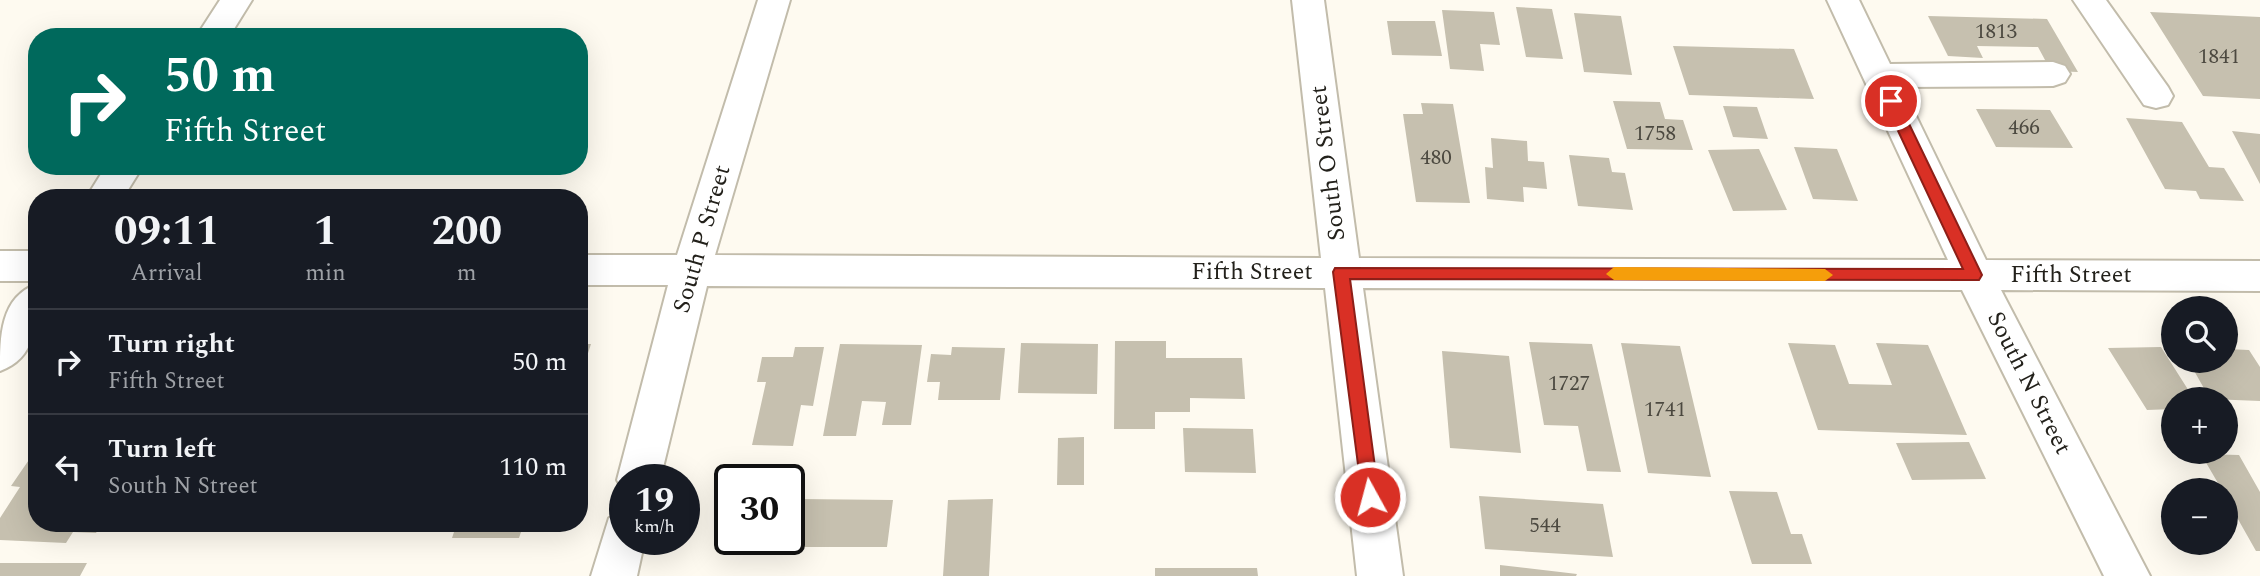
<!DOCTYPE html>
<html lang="en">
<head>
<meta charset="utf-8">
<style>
  body { margin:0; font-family:Spectral,serif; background:#242831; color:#f1f3f6; height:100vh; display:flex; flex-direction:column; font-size:26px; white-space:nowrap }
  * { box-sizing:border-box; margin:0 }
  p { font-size:23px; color:#9ea1a6 }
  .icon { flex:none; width:38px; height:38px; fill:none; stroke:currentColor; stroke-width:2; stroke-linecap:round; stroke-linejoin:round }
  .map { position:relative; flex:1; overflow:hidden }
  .drawer { position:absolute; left:28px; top:189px; width:560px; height:343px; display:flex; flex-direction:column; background:#171b24; border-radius:28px; box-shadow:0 7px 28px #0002 }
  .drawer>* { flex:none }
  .guide { position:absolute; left:28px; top:28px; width:560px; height:147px; border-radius:28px; box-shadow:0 7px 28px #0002; background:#00695c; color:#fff; overflow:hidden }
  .buttons { position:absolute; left:2161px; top:296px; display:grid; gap:14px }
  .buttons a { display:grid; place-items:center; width:77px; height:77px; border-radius:50%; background:#171b24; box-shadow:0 7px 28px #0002; font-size:35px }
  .speed { position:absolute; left:609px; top:464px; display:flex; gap:14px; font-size:35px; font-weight:700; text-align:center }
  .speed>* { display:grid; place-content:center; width:91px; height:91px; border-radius:50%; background:#171b24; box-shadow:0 7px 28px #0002; line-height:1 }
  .speed small { font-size:18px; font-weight:400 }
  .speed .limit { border:4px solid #111; border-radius:10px; background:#fff; color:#111 }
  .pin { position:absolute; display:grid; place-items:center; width:60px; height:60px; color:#fff; margin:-30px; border:4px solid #fff; border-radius:50%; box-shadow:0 2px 7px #0007 }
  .me { position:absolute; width:77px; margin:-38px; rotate:353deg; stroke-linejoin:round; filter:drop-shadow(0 0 5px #0008) }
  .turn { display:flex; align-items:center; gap:24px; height:147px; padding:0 21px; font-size:32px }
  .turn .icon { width:91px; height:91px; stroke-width:2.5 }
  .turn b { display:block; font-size:49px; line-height:60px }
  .eta { display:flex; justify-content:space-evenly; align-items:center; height:119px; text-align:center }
  .eta b { font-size:42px; font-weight:700; line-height:49px }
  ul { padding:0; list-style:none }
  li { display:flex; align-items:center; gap:21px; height:105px; padding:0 21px; border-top:2px solid #363941 }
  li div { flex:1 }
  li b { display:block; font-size:26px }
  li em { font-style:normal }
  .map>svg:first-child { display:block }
</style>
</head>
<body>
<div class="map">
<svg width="2260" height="576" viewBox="0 0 2260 576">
  <rect width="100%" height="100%" fill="#fefaf0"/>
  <!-- building -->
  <path fill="#c6c0af" d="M1516,7L1552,9L1563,59L1526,57Z
    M1442,10L1494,12L1500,45L1480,44L1484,71L1450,69Z
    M2150,12L2260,17V99L2203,96Z
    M1574,13L1621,16L1632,75L1584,72Z
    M1928,16L2047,19L2078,72L2051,71L2038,47L1977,46L1983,58L1948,56Z
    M1387,21H1435L1442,56L1392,55Z
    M1673,46L1794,49L1814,99L1689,95Z
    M1613,101L1660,102L1665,119L1683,120L1693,150L1627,149Z
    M1421,103L1453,104L1470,203L1416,202L1403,114H1423Z
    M1723,106L1757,107L1768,139L1733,137Z
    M1976,109L2050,110L2073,148L1996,147Z
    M2126,118L2182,122L2209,167L2224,168L2244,201L2200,199L2196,191L2165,189Z
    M2232,131L2260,134V184Z
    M1491,138L1527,141L1528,161L1544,162L1547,189L1523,187L1524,202L1487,199L1485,167L1493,168Z
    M1794,147L1837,149L1858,201L1813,199Z
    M1759,149L1787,210L1733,211L1708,150Z
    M1569,155L1609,158L1612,172L1625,173L1633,210L1578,206Z
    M1115,341H1166V358H1242L1245,399L1190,398V412H1155V429H1114Z
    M1529,342L1592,344L1621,472L1587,471L1578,426L1544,425Z
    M1021,343L1098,344L1097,394L1018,393Z
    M1621,343L1680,346L1711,477L1648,473Z
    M1788,343L1835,345L1849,384L1892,385L1876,343L1928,345L1967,435L1818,430Z
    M579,344H591L580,378H579Z
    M840,344L922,345L911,425H882L886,402L862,401L856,436H823Z
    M795,347H824L813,406L801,405L793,446L752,445L766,382H757L762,357H793Z
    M952,347L1005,348L1000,400H938L940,382H927L931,354L951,355Z
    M2161,347L2194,399H2174V409L2147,410L2108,348Z
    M2226,349L2249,350L2260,367V401L2210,399L2188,360H2226Z
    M1442,351L1509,356L1521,453L1450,448Z
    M1183,428L1253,429L1256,473L1185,472Z
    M1084,437V485H1057L1058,438Z
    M1969,442L1986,479L1912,480L1896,443Z
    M35,451L37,523H102L96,533L73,532L66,543L0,540V518L20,487L11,486Z
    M2201,454L2239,455L2260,492V551H2256L2226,498V490H2222Z
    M1729,491L1777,492L1791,534H1802L1812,564H1752Z
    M789,492H800L799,499L893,500L887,547H781L782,539H789Z
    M1479,496L1603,504L1613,557L1485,549Z
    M993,499L989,576H943L948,500Z
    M457,523H524L519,538H452Z
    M0,563H87L80,576H0Z
    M1500,565L1577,574L1576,576H1500Z
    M1155,568H1257L1258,576H1155Z"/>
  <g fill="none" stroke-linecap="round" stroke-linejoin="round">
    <!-- minor casing -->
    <g stroke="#c2bcab" stroke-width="4">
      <path id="minor" d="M220,0H252L229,37H196Z
        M758,0H790L715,255L1321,258L1292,0H1324L1359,258L1948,260L1827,0H1859L1890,64L2053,62L2065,66L2070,74L2065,82L2053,86L1902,87L1986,260L2260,261V291L2001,290L2150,576H2104L1962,290L1363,288L1403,576H1357L1325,288L707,286L660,480H625V494L617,480L668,285H579V255H677Z
        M2073,0H2106L2168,87L2173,96L2168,105L2156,108L2144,105Z
        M106,166H143L123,198H86Z
        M0,251H37V281H0Z
        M37,284C37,318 39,357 0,371C0,337 0,297 37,284Z
        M625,512V539H645L637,576H591L609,518Z"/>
    </g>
    <!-- minor -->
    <use href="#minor" fill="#fff" fill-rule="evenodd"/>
  </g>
  <!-- route -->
  <path fill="#d93025" stroke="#8d1f18" stroke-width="2" d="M1891,96L1898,101L1982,275L1979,280L1350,279L1379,497L1376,503L1370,505L1363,503L1333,272L1335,268L1963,269L1884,101Z"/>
  <!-- slow -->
  <path fill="#f59e0b" d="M1614,267L1825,269L1833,275L1825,281L1614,280L1606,274Z"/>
  <g text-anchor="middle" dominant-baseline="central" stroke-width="5" stroke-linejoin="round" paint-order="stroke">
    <!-- number labels -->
    <g font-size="21" fill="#4c4940">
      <text x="1996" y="32">1813</text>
      <text x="2219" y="57">1841</text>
      <text x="2024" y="128">466</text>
      <text x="1655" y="134">1758</text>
      <text x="1436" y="158">480</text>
      <text x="1569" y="384">1727</text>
      <text x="1665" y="410">1741</text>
      <text x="1545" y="526">544</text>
    </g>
    <!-- street labels -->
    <g font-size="24" fill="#23211b" stroke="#fff">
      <text transform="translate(1328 163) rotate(-97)">South O Street</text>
      <text transform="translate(702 239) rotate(-74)">South P Street</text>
      <text x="1252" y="272">Fifth Street</text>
      <text x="2071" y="275">Fifth Street</text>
      <text transform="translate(2029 383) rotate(63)">South N Street</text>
    </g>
  </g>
</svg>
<div class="buttons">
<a><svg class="icon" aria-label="search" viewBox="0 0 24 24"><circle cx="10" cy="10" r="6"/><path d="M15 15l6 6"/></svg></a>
<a>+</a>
<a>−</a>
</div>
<div class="speed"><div>19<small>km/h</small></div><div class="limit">30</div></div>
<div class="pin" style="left:1891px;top:101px;background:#d93025"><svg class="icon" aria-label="arrive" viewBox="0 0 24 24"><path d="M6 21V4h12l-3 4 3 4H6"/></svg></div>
<svg class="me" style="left:1370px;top:497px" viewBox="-20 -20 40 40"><circle r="17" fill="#d93025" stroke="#fff" stroke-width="3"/><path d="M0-11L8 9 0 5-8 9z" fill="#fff"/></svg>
<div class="guide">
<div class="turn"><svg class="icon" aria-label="right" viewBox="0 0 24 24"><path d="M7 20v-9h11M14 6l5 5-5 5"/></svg><div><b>50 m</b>Fifth Street</div></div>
</div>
<section class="drawer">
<div class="eta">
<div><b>09:11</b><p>Arrival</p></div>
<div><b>1</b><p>min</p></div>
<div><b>200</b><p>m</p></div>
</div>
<ul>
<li><svg class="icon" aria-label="right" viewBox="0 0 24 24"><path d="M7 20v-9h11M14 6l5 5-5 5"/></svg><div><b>Turn right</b><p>Fifth Street</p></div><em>50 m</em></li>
<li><svg class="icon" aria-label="left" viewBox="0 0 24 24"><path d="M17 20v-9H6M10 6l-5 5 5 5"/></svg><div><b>Turn left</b><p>South N Street</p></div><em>110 m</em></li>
</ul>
</section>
</div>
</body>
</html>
